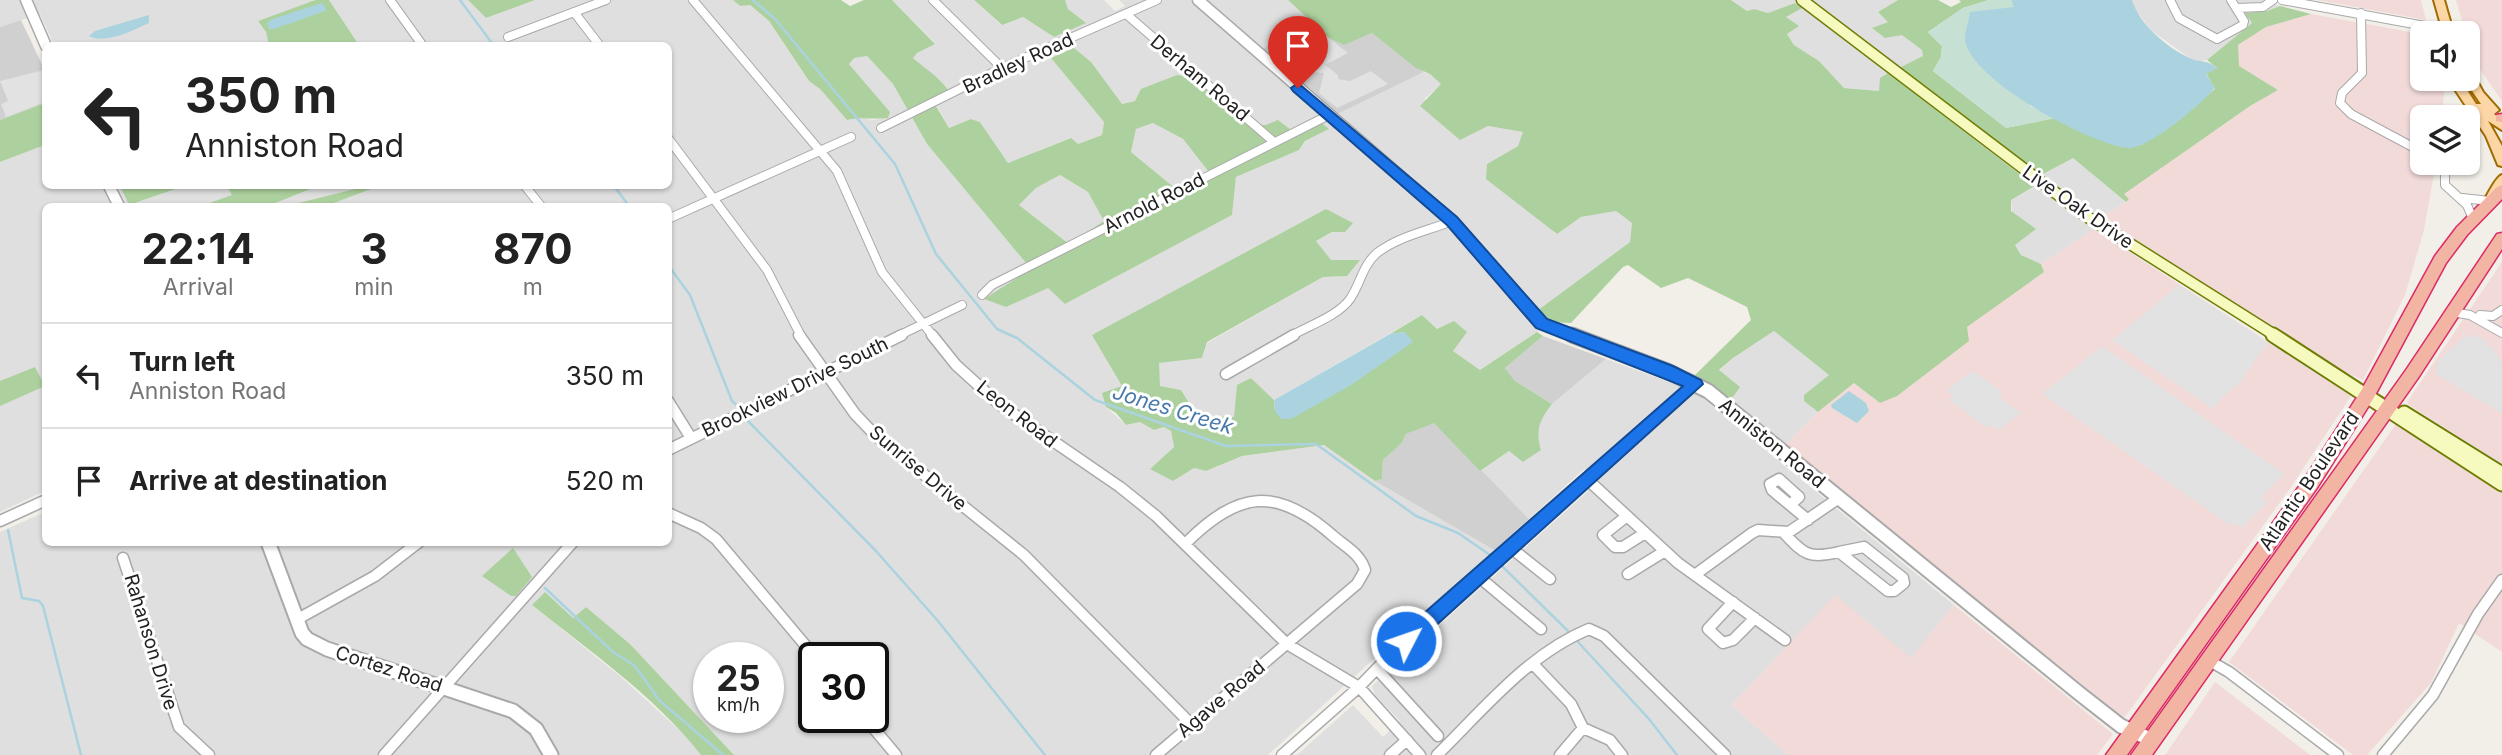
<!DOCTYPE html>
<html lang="en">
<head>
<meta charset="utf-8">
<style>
  body { margin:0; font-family:Inter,sans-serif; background:#f6f6f6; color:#222; height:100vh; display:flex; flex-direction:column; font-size:26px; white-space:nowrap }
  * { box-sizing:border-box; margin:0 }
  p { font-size:23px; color:#767676 }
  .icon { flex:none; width:38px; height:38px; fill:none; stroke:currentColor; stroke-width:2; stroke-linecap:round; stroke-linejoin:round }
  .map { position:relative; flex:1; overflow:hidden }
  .details { position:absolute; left:42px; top:203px; width:630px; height:343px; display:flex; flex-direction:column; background:#fff; border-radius:10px; box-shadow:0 2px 5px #0004 }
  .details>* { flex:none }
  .hud { position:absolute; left:42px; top:42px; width:630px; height:147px; border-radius:10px; box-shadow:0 2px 5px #0004; background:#fff; color:#222; overflow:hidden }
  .fabs { position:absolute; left:2410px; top:21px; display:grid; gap:14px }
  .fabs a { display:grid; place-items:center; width:70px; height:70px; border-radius:10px; background:#fff; box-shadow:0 2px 5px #0004; font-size:35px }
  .speed { position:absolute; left:693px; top:642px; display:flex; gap:14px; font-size:35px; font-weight:700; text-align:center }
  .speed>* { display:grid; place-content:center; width:91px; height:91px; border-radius:50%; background:#fff; box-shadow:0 2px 5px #0004; line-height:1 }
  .speed small { font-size:18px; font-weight:400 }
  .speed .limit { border:4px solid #111; border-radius:10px; background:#fff; color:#111 }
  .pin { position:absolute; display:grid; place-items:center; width:60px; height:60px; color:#fff; margin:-72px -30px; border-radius:50% 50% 50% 0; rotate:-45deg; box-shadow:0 0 7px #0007 }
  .pin .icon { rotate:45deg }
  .me { position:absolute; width:77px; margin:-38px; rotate:49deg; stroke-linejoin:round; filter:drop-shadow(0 0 5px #0008) }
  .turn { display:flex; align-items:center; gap:24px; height:147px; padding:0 28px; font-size:32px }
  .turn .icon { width:91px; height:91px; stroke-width:2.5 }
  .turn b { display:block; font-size:49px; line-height:60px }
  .eta { display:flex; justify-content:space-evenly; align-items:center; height:119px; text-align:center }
  .eta b { font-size:42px; font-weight:700; line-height:49px }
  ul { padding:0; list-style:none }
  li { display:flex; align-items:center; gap:21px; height:105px; padding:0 28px; border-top:2px solid #e0e0e0 }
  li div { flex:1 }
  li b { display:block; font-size:26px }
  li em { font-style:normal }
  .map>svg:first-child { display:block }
</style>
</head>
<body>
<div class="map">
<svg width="2502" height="755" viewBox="0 0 2502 755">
  <rect width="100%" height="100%" fill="#f2efe9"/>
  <!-- residential -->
  <path fill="#e0dfdf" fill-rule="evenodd" d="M0,0H315L258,21L266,32L269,45H54L40,14L0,27Z
    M329,0H468L486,18L535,0H733L740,6L750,5L769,21L809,81L820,89L847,120L860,116L871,120L888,118L890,112L849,64L854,57L867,56L893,84L927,144L1031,269L1065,304L1232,215L1236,177L1299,150L1305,141L1329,129L1295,133L1266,125L1246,124L1232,110L1135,101L1122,104L1112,92L1051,58L1104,122L1102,135L1078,144L1070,138L1008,163L980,122L971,119L949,128L937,106L923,112L918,105L948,92L913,58L917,53L935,43L892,0H974L1001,25L1023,17L1054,37L1068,9L1065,0H1104L1115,11L1125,6L1119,0H1288L1316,25L1262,50L1337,113L1424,72L1430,74L1442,84L1424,99L1488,126L1524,132L1518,146L1487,164L1556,234L1581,217L1616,211L1632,223L1630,242L1538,311L1552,322L1480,370L1453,351L1466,331L1437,329L1422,315L1274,400L1251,378L1235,417L1197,416L1181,390L1160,386L1158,363L1202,358L1207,343L1323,277L1347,276L1359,261L1330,260L1316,241L1333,232H1345L1326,209L1111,365L1123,387L1106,407L1126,425L1140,422L1154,430L1164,427L1171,431L1174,447L1151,468L1173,481L1194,468L1206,471L1242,456L1324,445L1375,481L1494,550L1268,755H734L630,644L586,607L573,618L532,605L621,677L689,739L701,755H0V532L45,512L46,542H668V206H326L379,186H668V46L359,45ZM709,658H768V718H709ZM814,658H873V718H814Z
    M1731,0H1898L1878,12L1889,22L1873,28L1902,34L1922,50L1924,56L1900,69L2073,158L2126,202L2100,218L2094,229L2041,264L2021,255L2015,245L2011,200L2034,187L1879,91L1844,88L1819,61L1794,45L1787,34L1785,17L1801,7L1795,3L1768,13L1754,9L1747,11Z
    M2132,0H2265L2280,6L2267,11L2246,13L2252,23L2207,60L2200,61L2191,59L2152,31L2134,8Z
    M1153,123L1183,139L1210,171L1176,189L1131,152L1136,129Z
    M45,145L46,186H120L129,205L184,186H227L233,195L201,206H46L45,491L0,512V162Z
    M1060,175L1088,192L1105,221L1069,244L1019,205L1036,188Z
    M318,186H367L286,206H268Z
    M1774,331L1829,375L1804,401L1818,412L1785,445L1769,432L1758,444L1954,605L1911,659L1835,596L1732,705L1788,755H1436L1433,752L1430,755H1297L1353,705L1383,737L1400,721L1375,695L1372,686L1598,482L1584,469L1529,519L1480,471L1509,451L1537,438L1540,418L1552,404L1606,359L1680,386L1699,395L1713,407L1725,398L1719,371L1733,358Z"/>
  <!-- commercial -->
  <path fill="#f2dad9" d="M2316,0H2421L2426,20L2323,1Z
    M2456,0H2502V101L2474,61Z
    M2311,14L2422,34V79H2442L2444,93L2442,117H2422V163H2436L2424,230L2405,295L2363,380L2332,366L2100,218L2126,202L2129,199L2123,194L2250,106L2278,90L2238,66V45L2266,27Z
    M2094,229L2351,396L2291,487L2125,717L2098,701L1785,445L1818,412L1854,383L1880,403L1966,327L2044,272L2041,264Z
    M2502,262V464L2409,405L2407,402Z
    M2396,424L2502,492V652L2459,623L2431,683L2367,755H2353L2229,662Z
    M1835,595L1911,658L1954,605L2113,734L2097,755H1788L1732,705Z
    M2215,682L2310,755H2165Z"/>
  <!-- religious -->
  <path fill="#d0d0d0" d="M21,20L45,71V103L0,120V27Z
    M1316,25L1329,38L1344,44L1372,33L1424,72L1337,114L1262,49Z
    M1543,336L1606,359L1552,404L1515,381L1505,368Z
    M1434,422L1529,519L1494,550L1375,481L1382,479L1383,460L1402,443L1406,434Z"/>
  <!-- forest -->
  <path fill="#add19e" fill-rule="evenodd" d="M315,0H329L359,45H269L266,32L258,21Z
    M468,0H535L486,18Z
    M733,0H841L850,6L864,0H892L935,44L917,53L913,58C929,72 936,74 949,91L919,105L923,111L936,106L949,128L971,119L980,122L1008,163L1071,138L1078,144L1102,135L1104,122L1051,58L1074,48L1091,62L1122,104L1135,101L1141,89L1177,75L1199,79L1223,92L1232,110L1246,124L1266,125L1278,120L1295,133L1318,120L1329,129L1305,141L1299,150L1236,177L1232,215L1065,304L1048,288L1006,307L984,299L1031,269L927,144L893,84L867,56L854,58L849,64L890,112L888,118C873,120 861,116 847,120L820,89L809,81L769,21L750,5L740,6ZM1153,123L1183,139L1209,172L1176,189L1131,152L1136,129ZM1060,175L1088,192L1104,221L1069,244L1019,205L1036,188Z
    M974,0H1065L1068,9L1086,23L1054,37L1023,17L1002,25Z
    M1288,0H1731L1747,11L1754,9L1768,13L1795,3L1802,8L1786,17L1799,26L1787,34L1794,45L1819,61L1844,88L1879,91L1880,78L1888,73L2035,186L2011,200V211L2036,229L2015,245L2021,255L2041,264L2044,272L1967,327L1969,341L1897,396L1880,403L1854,383L1818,412L1804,401V395L1829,375L1774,331L1733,358L1719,370L1740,387L1733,397L1725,398L1694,376L1751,320L1747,307L1688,278L1661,288L1628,265L1623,267L1571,323L1552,322L1537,311L1630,242L1632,223L1616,211L1581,217L1557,234L1486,179L1487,164L1518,146L1523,132L1488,126L1460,140L1420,106L1441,84L1430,74L1416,68L1372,33L1344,45L1329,38Z
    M1898,0H1938L1951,7L1961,2L1959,0H1989L1963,8L1928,32L1942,46L1941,57L1933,71L2006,128L2055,118L2098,139L2141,145L2179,120L2215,89L2206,73L2217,68L2207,60L2252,23L2245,13L2267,11L2280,6L2311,14L2266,27L2238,45L2239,66L2278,90L2250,106L2124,194L2129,199L2126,202L2073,158L2041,175L1899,68L1923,56L1922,50L1902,35L1885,38L1872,28L1888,22L1878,12Z
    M45,103V145L0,162V120Z
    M120,186H184L129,205Z
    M227,186H318L268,206H201L232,195Z
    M367,186H379L326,206H286Z
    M1326,209L1353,223L1345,232H1332L1316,241L1331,260H1360L1347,276L1323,277L1207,342L1202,358L1159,363L1160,386L1181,390L1197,416L1234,417L1237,385L1251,378L1274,400L1275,411L1405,332L1390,334L1422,315L1437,329L1454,321L1467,332L1453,351L1480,370L1537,332L1543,336L1505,368L1515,381L1552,404C1540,419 1535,430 1541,450L1523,462L1509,451L1480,471L1434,423L1406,434L1402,443L1383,460L1382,479L1375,481L1324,445L1242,456L1206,471L1194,468L1173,481L1150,469L1174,447L1171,431L1164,427L1154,430L1140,422L1126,425L1116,413L1106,407L1102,393L1122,386L1092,335Z
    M35,367L45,386L0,406V381Z
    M513,548L532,577L516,596H511L482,576Z
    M545,592L573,618L586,607L630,644L734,755H701C655,696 589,651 532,605Z"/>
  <!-- wetland -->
  <path fill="#c6e0d4" d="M1989,0H2011L2015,7L2030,106L2055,118L2006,128L1933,71L1941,57L1942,46L1928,32L1963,8Z"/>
  <!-- parking -->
  <path fill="#e2e2e2" d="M1316,28L1348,53L1325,65L1338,75V79L1350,81L1371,71L1388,84L1337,108L1319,93L1324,73L1294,71L1270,48Z
    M44,70L45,102L6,117L1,104L8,101L0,81Z
    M2179,285L2269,343L2255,359L2252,367L2245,373L2242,381L2220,399L2213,409L2112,340Z
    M2467,334L2473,338L2477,335L2487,342L2485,345L2492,347L2502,362V414L2436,374L2438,361Z
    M2102,346L2284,474L2261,498L2267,503L2241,528L2235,523L2231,526L2042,394Z
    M1973,371L2001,391V399L2021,413L1999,430L1991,425L1987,428L1948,399L1953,395L1946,390Z"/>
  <!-- water -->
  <path fill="#aad3df" d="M2011,0H2132C2139,24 2168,49 2192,59C2203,63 2206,59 2217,68L2206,74L2215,88C2201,104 2149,149 2128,148C2091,145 1968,79 1965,39C1965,31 1969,20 1970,12L2014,7Z
    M322,3L326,8L325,11L274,29H269L267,23L273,19Z
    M149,15V23C133,30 106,45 89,36L95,31Z
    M1405,332L1413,342L1351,385L1291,419H1281L1275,411L1274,400L1390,334Z
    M1849,391L1866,403L1869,411L1857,423L1832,408L1831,405Z"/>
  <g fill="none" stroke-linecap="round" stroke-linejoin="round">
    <!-- stream -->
    <path stroke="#aad3df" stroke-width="2.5" d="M460,0L494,46
      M753,0L775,19L895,164L936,254L997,329L1017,338L1095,400L1226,446L1316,444L1416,516L1458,533L1490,555
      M614,186L629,206
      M668,265L690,295L732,401L739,407
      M748,421L876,551L938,621L1045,755
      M8,530L22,598L39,601L43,606L81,755
      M1502,566L1568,631
      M545,588L613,652L635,666L659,700L723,755
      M1578,642L1649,719L1677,755"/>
    <!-- minor-far1 casing -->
    <g stroke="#a9a9a9" stroke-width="10">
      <path id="minor-far1" d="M390,0L423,46
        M693,0L837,171L882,272L933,336
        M933,0L1002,68
        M2170,0L2179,18L2217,39L2243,25L2244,21L2231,0
        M2282,0L2447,30
        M2237,8L2263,7L2273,0
        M574,12L600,46
        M2361,13L2362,73L2342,93L2340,103L2351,114L2422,152
        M1126,14L1274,142
        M508,37L606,0
        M881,128L1002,68L1157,0
        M668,138L767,270L801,336
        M2440,163L2445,170V185L2467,205L2473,219
        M525,186L541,206
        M2462,198L2490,201
        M668,219L851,137
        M982,295L992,285L1329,115
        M2452,312L2470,315L2502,333
        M2480,315L2493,316L2502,310
        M898,336L962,305
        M1291,336C1308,326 1338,316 1350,299C1361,283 1362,266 1377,253C1399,236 1428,231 1452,221"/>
    </g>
    <!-- minor casing -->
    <g stroke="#a9a9a9" stroke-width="13">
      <path id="minor" d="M799,335L855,414L876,436L1024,555L1191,724
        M932,335L956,365L999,404L1120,487L1156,516L1287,644L1359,687L1420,755
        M1226,374L1294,335
        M668,401L691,438
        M668,450L902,335
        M1779,479L1799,497L1790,505L1772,490L1770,484Z
        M1588,480L1678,563L1785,640
        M1790,505L1808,520
        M668,513L701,528L716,539L816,658
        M1627,516L1603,535L1615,547H1623L1645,533
        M0,521L46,500
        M1784,533C1804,555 1810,559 1839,552
        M1864,547L1903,578L1904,583L1894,591H1888L1839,552Z
        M1511,548L1550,579
        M123,558L179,727L209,755
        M1628,574L1665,551
        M1696,574L1752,533L1758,530L1789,532L1839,498
        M1479,577L1541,629
        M1733,602L1708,629L1723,643L1733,640L1755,618
        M296,620L375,576L419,542
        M2208,660L2229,672L2338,755
        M1533,664L1571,704L1583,728L1560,755
        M1377,669L1438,736
        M865,718L896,755
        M1583,728L1610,740L1622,755
        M384,755L573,542
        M1156,755L1357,584L1365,570C1360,553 1344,546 1332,535C1276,486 1238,491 1186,543
        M1282,755L1359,687L1392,653L1695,384
        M1390,755L1407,740
        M1437,755C1483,710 1528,654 1589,629L1604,636L1725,755
        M2383,755L2433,695L2478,614L2502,580"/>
    </g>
    <!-- tertiary-far1 casing -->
    <g stroke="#a9a9a9" stroke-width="13">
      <path id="tertiary-far1" d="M26,0L46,46
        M1198,0L1452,221L1542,323L1577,336
        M109,186L119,206"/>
    </g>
    <!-- tertiary casing -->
    <g stroke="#a9a9a9" stroke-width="17">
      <path id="tertiary" d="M1572,335L1667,371L1708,391L2080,694L2121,726L2152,740
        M268,542L302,633L307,639L327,649L513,711L536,729L551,755"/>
    </g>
    <!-- secondary-far1 casing -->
    <g stroke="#707d05" stroke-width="13">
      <path id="secondary-far1" d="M1802,0L2086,216L2276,336"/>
    </g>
    <!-- secondary casing -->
    <g stroke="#707d05" stroke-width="17">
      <path id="secondary" d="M2273,335L2502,484
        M2404,413L2502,474"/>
    </g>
    <!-- primary casing -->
    <g stroke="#a06b00" stroke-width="4">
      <path id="primary" d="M2434,0H2444L2452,28L2456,33L2443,32Z
        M2468,71L2472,72L2483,92L2499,110L2494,114L2502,120V130L2488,121L2502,146V166L2498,165L2486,136L2448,79H2460L2476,104H2481L2464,79H2468Z
        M2502,175V195L2494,204H2486L2484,201C2488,194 2496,177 2502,175Z"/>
    </g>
    <!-- trunk casing -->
    <g stroke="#dc2a67" stroke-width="3">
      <path id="trunk" d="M2502,114V122L2496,121V115Z
        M2502,185V199L2467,235L2446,263L2373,399L2317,488L2127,755H2106L2305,478L2361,391L2435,256L2457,227L2497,187Z
        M2502,233V249L2418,378L2152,755H2131L2406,370L2497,234Z"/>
    </g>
    <!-- minor-far1 -->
    <use href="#minor-far1" stroke="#fff" stroke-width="8"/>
    <!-- minor -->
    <use href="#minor" stroke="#fff" stroke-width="10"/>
    <!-- tertiary-far1 -->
    <use href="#tertiary-far1" stroke="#fff" stroke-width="10"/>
    <!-- tertiary -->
    <use href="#tertiary" stroke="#fff" stroke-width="13"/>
    <!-- secondary-far1 -->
    <use href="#secondary-far1" stroke="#f7fabf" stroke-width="10"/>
    <!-- secondary -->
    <use href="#secondary" stroke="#f7fabf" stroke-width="13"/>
    <!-- primary -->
    <use href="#primary" fill="#fcd6a4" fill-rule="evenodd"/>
    <!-- trunk -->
    <use href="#trunk" fill="#f2b4a3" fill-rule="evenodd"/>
  </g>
  <!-- route -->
  <path fill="#1a73e8" stroke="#114b97" stroke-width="2" d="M1298,83L1457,217L1547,319L1673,366L1701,380L1703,384L1412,647L1406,649L1399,647L1397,641L1399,635L1683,386L1536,328L1447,225L1293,91L1291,88Z"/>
  <g text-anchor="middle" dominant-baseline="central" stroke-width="6" stroke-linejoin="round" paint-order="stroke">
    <!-- street labels -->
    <g font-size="19" fill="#222" stroke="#fff">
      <text transform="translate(1018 63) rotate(-25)">Bradley Road</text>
      <text transform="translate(1200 78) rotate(40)">Derham Road</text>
      <text transform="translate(1154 203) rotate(-27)">Arnold Road</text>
      <text transform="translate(2078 207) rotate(35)">Live Oak Drive</text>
      <text transform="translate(795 387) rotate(-26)">Brookview Drive South</text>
      <text transform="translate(1017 414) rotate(38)">Leon Road</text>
      <text transform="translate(1772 443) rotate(39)">Anniston Road</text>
      <text transform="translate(918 468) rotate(40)">Sunrise Drive</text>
      <text transform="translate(2309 481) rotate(-56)">Atlantic Boulevard</text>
      <text transform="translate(151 642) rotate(73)">Rahanson Drive</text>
      <text transform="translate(389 669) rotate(18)">Cortez Road</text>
      <text transform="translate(1221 699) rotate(-40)">Agave Road</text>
    </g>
    <!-- water labels -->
    <g font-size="21" font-style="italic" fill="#4a7aab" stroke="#fff">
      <text transform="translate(1173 409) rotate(17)">Jones Creek</text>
    </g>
  </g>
</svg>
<div class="fabs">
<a><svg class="icon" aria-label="sound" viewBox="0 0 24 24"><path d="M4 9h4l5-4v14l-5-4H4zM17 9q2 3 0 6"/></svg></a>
<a><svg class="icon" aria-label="layers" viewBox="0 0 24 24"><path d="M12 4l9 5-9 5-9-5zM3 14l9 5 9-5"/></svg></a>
</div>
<div class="speed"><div>25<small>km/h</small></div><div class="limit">30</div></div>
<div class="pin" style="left:1298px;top:88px;background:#d93025"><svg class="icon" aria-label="arrive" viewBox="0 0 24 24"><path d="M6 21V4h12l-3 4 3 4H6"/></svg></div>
<svg class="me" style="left:1406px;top:641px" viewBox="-20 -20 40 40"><circle r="17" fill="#1a73e8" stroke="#fff" stroke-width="3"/><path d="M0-11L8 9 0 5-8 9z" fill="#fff"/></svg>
<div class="hud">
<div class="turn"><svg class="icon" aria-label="left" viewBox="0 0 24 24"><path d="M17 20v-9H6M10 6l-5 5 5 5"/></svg><div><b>350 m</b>Anniston Road</div></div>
</div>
<section class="details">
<div class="eta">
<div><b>22:14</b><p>Arrival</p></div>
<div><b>3</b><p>min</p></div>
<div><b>870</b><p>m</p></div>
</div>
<ul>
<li><svg class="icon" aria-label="left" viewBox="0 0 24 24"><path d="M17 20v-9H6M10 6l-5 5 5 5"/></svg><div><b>Turn left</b><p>Anniston Road</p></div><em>350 m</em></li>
<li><svg class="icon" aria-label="arrive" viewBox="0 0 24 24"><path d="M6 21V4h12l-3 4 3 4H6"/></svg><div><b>Arrive at destination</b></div><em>520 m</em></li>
</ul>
</section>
</div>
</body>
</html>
